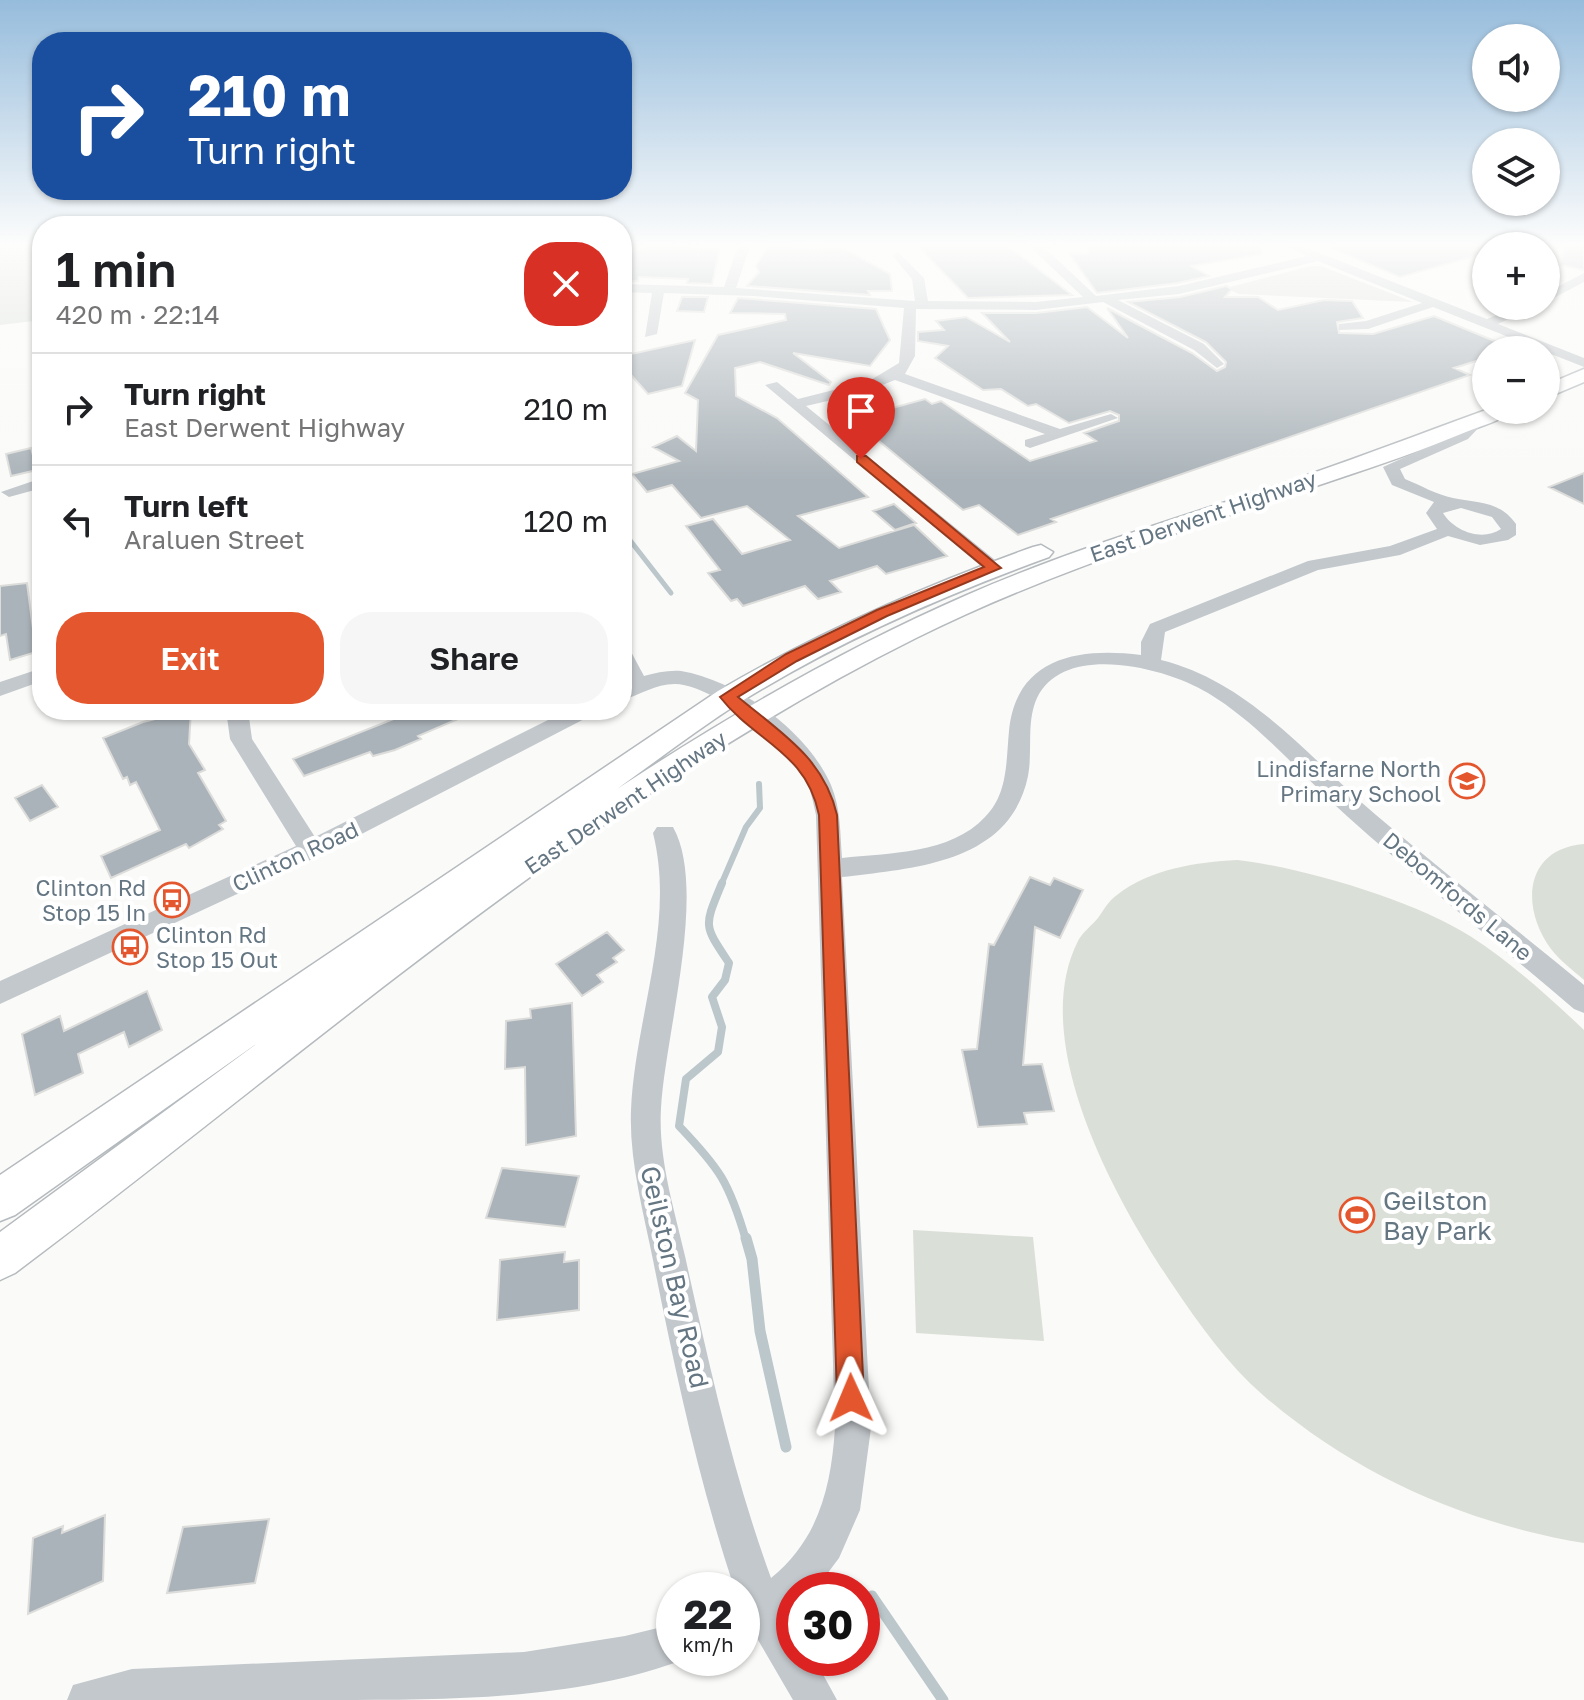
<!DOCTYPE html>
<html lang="en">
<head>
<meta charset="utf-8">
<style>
  body { margin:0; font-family:"Golos Text",sans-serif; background:#f6f6f6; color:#202124; height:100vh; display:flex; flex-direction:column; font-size:30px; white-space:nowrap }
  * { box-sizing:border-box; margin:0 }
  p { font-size:26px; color:#757577 }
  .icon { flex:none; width:44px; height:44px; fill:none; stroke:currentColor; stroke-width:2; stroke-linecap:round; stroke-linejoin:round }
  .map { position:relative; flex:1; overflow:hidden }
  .sheet { position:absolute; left:32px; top:216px; width:600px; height:504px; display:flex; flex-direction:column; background:#fff; border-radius:32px; box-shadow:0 2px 6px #0004 }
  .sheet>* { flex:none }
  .top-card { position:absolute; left:32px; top:32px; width:600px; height:168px; border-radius:32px; box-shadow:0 2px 6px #0004; background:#1a4fa0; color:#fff; overflow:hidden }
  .fabs { position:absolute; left:1472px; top:24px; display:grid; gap:16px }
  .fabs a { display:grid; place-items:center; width:88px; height:88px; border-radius:50%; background:#fff; box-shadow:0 2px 6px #0004; font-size:40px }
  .speed { position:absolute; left:656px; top:1572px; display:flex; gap:16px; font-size:40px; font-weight:700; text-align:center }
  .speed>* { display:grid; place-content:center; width:104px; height:104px; border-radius:50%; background:#fff; box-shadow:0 2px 6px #0004; line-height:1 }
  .speed small { font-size:20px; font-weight:400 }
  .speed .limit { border:12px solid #d22; background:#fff; color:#111 }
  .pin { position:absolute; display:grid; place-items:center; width:68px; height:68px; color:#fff; margin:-82px -34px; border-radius:50% 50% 50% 0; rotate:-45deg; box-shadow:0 0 8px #0007 }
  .pin .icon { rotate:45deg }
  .me { position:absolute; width:88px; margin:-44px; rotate:359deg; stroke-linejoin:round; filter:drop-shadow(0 0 6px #0008) }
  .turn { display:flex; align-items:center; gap:28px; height:168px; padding:0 24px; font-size:36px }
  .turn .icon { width:104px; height:104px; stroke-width:2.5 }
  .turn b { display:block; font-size:56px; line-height:68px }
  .round { display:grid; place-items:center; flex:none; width:84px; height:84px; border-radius:32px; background:#f6f6f6 }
  .summary { display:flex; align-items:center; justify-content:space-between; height:136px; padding:0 24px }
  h1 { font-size:48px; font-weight:600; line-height:60px }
  .action { display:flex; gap:16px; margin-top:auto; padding:16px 24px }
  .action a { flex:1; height:92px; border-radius:32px; background:#e4572e; color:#fff; font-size:32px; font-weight:600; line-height:92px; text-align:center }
  .action a+a { background:#f6f6f6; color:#202124 }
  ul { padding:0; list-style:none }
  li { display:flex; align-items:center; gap:24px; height:112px; padding:0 24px; border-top:2px solid #e0e0e0 }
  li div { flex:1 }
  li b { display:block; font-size:30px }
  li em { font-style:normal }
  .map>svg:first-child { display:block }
</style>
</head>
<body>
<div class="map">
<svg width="1584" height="1700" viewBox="0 0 1584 1700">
  <rect width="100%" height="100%" fill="#fafaf8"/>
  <!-- green -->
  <path fill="#dadfd7" d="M0,243H42V320L0,325Z
    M1311,266H1321L1413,302L1239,294L1226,288Z
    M1584,844V980C1573,970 1560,961 1551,949C1521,909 1523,849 1584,844Z
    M1237,860C1302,867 1415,901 1470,936C1512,963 1548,996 1584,1030V1543C1464,1523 1356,1475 1264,1396C1227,1364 1199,1324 1172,1284C1116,1201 1027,1041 1078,941C1082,933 1092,925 1098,918C1103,911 1109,900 1117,895C1150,869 1197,862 1237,860Z
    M913,1230L1033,1237L1044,1341L916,1333Z"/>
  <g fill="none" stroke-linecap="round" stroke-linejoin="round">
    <!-- stream-far3 -->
    <path stroke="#bbc7cb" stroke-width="5" d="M622,530L671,593"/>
    <!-- stream-far2 -->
    <path stroke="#bbc7cb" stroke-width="6" d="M721,885L746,827L760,808L759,784"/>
    <!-- stream-far1 -->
    <path stroke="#bbc7cb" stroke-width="8" d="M722,883C704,927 703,924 729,963L725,980L712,997L722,1027L718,1052L686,1079L679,1126C720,1169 729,1182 746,1240"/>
    <!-- stream -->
    <path stroke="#bbc7cb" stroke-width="11" d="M746,1238L752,1259L760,1331L786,1447
      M872,1596L943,1700"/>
  </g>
  <!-- building -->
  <path fill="#aab3b9" stroke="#dcdcda" stroke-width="2" d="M915,243H1004L1072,295L968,298Z
    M1088,243H1261L1262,254L1191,266L1209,276L1178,283L1097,293L1069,253H1088Z
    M1319,243H1499L1486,246V253L1400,277Z
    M1565,243L1584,246V270L1561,265Z
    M649,245L720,248L712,284L687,283L688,279L639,277L638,281H622V258Z
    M768,246L843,248L890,274L892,291H868L870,295L747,286L759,272L756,266Z
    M1226,286L1232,289L1225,297H1258L1278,310L1324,300L1352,301L1363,318L1337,322L1339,333L1373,334L1434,316L1514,349L1486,350V358L1454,368L1470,375L1051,519L1056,522L1018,535L979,505L963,510L852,419L925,399L932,404L941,401L1030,461L1096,441L1084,433L1119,421V415L1110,411L1069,423L1036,404L1028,406L1001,389L983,390L935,358L948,346L918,341V332L944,330L936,321L966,317L1010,342L982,313H1036L1087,307L1128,338L1107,308L1192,353L1217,371L1225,367L1226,362L1206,342L1128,302L1180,297Z
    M682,297H708L704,312L677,311Z
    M738,298L876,309L890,340L870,366L793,353L831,382L829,385L760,362L735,368L736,396L777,418L868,497L798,516L839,548L914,525L947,556L886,574L877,566L830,581L841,592L818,599L805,586L743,606L737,599L731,601L708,573L720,570L686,526L713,519L742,554L790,540L747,506L701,518L672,485L647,492L632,474L679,461L653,447L677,436L696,451L698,400L685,393L718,335L786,320L785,314L730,313Z
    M695,340L682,386L648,394L622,365V356Z
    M31,448L37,470L11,476L6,454Z
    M1584,473V504L1549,487Z
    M894,504L916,523L895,530L873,511Z
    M27,583L35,644L33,653L10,660L6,634L0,636V586Z
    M191,710L189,744L205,770L198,773L226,821L219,825L223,829L189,848L186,844L111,878L101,856L160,830L136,782L130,785L127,777L123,779L103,738L143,722Z
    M416,710H479L418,736L421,739L395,750L373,756L370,752L304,776L293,759Z
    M42,785L58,807L30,821L15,798Z
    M1030,877L1050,885L1054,878L1083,890L1060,938L1035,927L1023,1065L1042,1064L1054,1111L1024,1113L1027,1124L978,1127L962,1050L977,1049L989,944L994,945Z
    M607,932L624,950L613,958L617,962L597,975L603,982L582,996L556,964Z
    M147,991L162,1030L129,1047L124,1032L78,1054L83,1073L35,1095L22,1034L60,1016L64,1031Z
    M572,1003L576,1136L526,1145L525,1067L505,1069L506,1021L531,1018L530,1009Z
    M502,1168L579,1176L565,1227L486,1218Z
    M565,1252L564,1262L579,1260V1310L497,1320L500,1260Z
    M105,1515L103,1581L28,1614L33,1538L63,1526L62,1533Z
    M269,1519L255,1583L167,1593L183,1527Z"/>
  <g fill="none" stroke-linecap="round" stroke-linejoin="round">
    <!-- major casing -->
    <g stroke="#b5babe" stroke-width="3">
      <path id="major" d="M1584,369V382L1546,398V385Z
        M1486,410H1513C1501,421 1481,426 1466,432C1423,450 1379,465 1334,480C1193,528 1050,571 916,638C587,802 307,1054 15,1273L0,1280V1232L263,1039L15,1215L0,1221V1175L718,691C819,632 923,586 1033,547L1041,545L1053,552L1049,557C942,596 839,641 742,701C699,728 658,760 617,789C728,716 845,648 967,595C1065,552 1168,521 1269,488C1342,464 1414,436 1486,410Z"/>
    </g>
    <!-- minor -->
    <path fill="#c3c8cc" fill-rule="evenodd" d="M739,243H751L736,288L915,301L912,279L892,255L898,252L924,278L928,301L1036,302L1083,297L1026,243H1080L1046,249L1096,296L1179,286L1307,256L1278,243H1294L1487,319L1518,306H1535L1498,324L1584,358V367L1433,307L1368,329L1339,330V324L1366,321L1422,303L1318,261L1179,294L1118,300L1204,344L1224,364L1217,368L1194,350L1103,302L1036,310L916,309L915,356L905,374L1060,429L1111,414L1118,418L1030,448L1025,446V440L1045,434L895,380L862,393L806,406L1000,564V572H988L765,385L777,382L798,399L869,381L899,363L904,308L754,296L664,293L657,334L645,337L652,293L622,292V284L724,287Z
      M1584,273V282L1546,302V293Z
      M1478,417L1485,421L1468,439L1400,469L1405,479C1420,485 1437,495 1453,498C1478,503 1500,501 1516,524V535L1508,540L1480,545L1448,536L1400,555L1318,570L1165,632L1161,660C1250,682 1308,757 1376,815C1444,873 1515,928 1584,985V1013L1574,1009C1499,945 1422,883 1348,817C1302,776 1261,725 1208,693C1167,668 1064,641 1037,698C1026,722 1033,750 1028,776C1010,863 915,868 842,877L871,1428L860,1510L839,1558L815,1590H794V1610L788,1614L794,1624V1658H814L837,1700H793L754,1633L742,1638V1590H735C699,1483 675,1370 653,1260C643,1210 629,1160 631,1110C635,1017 676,925 653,833L657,827H673C708,889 665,1035 661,1108C658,1158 674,1208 685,1256C709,1364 733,1474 771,1578C819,1539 831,1487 835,1428L816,815C813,801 810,786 803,774C782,742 714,685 675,684C655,684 640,695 622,700V685L627,683L622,673V646L629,648L644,676C656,673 668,670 681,671C737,680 808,732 831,785C841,809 840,833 842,858C888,853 951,854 985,817C1008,794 1006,762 1009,731C1016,657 1079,647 1141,655V642L1150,624L1308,561L1390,546L1437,529L1426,513L1434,502L1392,485L1383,467L1458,433ZM1461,508L1492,517L1501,529C1482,542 1454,531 1443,513Z
      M42,478V488L9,497L1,492Z
      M42,668V681L0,696V682Z
      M226,710H248L252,739L315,837L568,710H596L592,715L319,856L0,1004V981L296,846L230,739Z
      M674,1624V1658H688C579,1700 450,1700 334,1700C245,1700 156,1700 67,1700L73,1685L132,1669L524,1652L625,1636Z"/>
    <!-- major -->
    <use href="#major" fill="#fff" fill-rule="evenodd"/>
  </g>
  <!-- sky -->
  <linearGradient id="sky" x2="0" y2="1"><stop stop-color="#96bcdc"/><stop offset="0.51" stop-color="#fdfdfc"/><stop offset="1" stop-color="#fdfdfc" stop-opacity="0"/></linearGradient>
  <rect width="1584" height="481" fill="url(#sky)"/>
  <!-- route -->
  <path fill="#e4572e" stroke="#94391e" stroke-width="2" d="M857,456H866L1001,568L887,616L797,661L738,697C781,733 824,758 837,815L864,1398L860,1408L851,1412L841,1408L837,1398L819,815C806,751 755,742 720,697L786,654L877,610L984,567L857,462Z"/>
  <!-- icons -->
  <defs>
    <g id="school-ring" transform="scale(1.8)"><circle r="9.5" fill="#fff" stroke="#e4572e" stroke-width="1.5"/><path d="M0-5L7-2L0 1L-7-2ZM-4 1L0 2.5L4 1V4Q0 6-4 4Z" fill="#e4572e"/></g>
    <g id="bus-ring" transform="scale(1.8)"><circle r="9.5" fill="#fff" stroke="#e4572e" stroke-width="1.5"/><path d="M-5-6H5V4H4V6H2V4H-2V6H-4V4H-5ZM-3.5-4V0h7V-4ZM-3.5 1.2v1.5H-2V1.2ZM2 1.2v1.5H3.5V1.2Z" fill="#e4572e"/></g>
    <g id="stadium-ring" transform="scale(1.8)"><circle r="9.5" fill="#fff" stroke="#e4572e" stroke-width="1.5"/><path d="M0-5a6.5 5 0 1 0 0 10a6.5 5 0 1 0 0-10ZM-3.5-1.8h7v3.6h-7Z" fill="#e4572e"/></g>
  </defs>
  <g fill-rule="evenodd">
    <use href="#school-ring" x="1467" y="781"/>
    <use href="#bus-ring" x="172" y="900"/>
    <use href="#bus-ring" x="130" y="947"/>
    <use href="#stadium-ring" x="1357" y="1215"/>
  </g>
  <g text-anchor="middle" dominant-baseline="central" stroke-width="8" stroke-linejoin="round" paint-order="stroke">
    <!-- street labels -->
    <g font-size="22" fill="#657683" stroke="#fff">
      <text transform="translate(1203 516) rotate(-19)">East Derwent Highway</text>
      <text transform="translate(625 802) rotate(-34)">East Derwent Highway</text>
      <text transform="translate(295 856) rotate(-25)">Clinton Road</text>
      <text transform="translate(1458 896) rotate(40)">Debomfords Lane</text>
    </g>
    <!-- poi labels -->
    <g font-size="22" fill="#657683" stroke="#fff" text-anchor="end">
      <text x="1441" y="768">Lindisfarne North<tspan x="1441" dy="25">Primary School</tspan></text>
      <text x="146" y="887">Clinton Rd<tspan x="146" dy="25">Stop 15 In</tspan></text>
      <text x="156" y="934" text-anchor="start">Clinton Rd<tspan x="156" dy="25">Stop 15 Out</tspan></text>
    </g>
    <!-- near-poi labels -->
    <g font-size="26" fill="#657683" stroke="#fff" text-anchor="start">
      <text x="1383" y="1200">Geilston<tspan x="1383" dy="30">Bay Park</tspan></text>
    </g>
    <!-- near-street labels -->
    <g font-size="26" fill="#657683" stroke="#fff">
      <text transform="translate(675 1277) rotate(77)">Geilston Bay Road</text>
    </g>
  </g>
</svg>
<div class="fabs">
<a><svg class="icon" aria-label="sound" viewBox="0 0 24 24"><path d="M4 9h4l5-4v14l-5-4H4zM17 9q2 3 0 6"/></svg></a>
<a><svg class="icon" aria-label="layers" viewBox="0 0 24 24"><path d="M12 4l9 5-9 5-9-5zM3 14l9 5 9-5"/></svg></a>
<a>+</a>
<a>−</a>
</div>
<div class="speed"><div>22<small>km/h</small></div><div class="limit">30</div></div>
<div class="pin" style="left:861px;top:459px;background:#d93025"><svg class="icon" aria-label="arrive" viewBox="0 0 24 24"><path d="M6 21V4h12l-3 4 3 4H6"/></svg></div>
<svg class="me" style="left:851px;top:1398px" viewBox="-20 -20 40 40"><path d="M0-17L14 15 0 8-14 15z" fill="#e4572e" stroke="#fff" stroke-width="4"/></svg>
<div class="top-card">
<div class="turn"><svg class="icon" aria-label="right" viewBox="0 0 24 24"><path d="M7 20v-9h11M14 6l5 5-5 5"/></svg><div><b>210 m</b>Turn right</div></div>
</div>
<section class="sheet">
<div class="summary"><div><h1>1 min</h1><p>420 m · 22:14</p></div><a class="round" style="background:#d93025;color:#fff"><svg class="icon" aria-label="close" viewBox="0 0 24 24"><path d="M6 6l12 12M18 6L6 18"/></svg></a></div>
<ul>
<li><svg class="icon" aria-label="right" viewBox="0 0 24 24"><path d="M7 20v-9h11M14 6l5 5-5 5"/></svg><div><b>Turn right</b><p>East Derwent Highway</p></div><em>210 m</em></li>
<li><svg class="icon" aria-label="left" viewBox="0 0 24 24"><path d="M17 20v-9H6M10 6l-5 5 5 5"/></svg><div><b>Turn left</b><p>Araluen Street</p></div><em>120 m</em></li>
</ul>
<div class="action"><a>Exit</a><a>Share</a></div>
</section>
</div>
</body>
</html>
